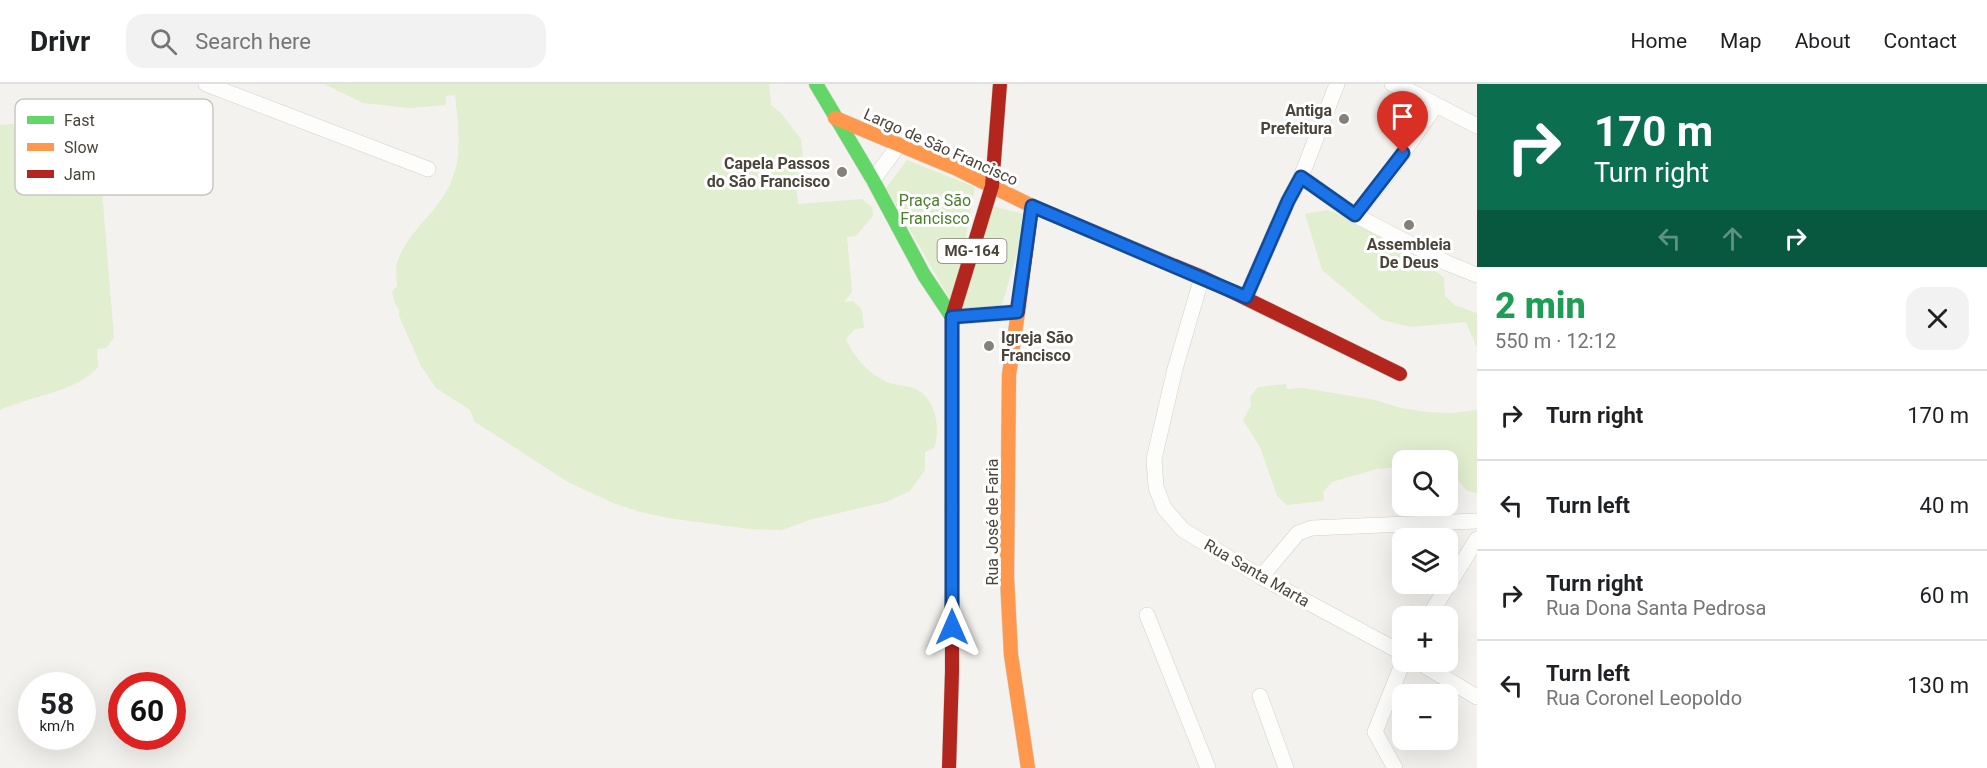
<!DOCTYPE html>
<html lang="en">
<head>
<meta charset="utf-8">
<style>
  body { margin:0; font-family:Roboto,sans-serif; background:#f2f2f2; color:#202124; height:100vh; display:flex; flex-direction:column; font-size:22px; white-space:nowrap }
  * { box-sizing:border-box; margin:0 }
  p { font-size:20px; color:#757577 }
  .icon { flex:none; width:33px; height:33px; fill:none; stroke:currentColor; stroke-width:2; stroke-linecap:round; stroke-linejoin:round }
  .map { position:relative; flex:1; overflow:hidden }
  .panel { display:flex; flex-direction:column; background:#fff; width:510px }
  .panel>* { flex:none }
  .top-card { background:#0b6e4f; color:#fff; overflow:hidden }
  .fabs { position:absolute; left:1392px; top:366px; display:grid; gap:12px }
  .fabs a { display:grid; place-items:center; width:66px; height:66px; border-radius:12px; background:#fff; box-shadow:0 6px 24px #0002; font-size:30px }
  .speed { position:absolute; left:18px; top:588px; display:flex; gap:12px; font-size:30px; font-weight:700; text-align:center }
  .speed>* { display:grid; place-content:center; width:78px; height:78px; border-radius:50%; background:#fff; box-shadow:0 6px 24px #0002; line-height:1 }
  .speed small { font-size:15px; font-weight:400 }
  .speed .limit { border:9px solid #d22; background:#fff; color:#111 }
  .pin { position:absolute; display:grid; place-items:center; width:51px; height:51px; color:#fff; margin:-62px -26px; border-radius:50% 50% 50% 0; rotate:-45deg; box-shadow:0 0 6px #0007 }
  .pin .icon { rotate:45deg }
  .me { position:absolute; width:66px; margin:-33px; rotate:0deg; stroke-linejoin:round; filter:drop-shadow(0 0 4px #0008) }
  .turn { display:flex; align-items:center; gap:21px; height:126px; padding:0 18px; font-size:27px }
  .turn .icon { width:78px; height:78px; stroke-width:2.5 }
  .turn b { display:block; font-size:42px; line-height:51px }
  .lanes { display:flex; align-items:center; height:57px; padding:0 18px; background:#0003; justify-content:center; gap:30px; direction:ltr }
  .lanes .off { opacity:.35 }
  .round { display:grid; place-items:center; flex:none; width:63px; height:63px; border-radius:18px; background:#f2f2f2 }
  .headline { display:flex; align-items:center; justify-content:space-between; height:102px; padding:0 18px }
  h1 { font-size:36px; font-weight:800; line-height:45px; color:#1e9e55 }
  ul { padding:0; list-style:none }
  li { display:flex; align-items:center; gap:18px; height:90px; padding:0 18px; border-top:2px solid #e0e0e0 }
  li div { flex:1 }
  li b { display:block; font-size:22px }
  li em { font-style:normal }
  header { display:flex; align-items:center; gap:36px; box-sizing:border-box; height:84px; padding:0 30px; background:#fff; border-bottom:2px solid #e0e0e0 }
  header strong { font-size:28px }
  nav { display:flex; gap:33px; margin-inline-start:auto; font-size:21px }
  .search { width:420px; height:54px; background:#f2f2f2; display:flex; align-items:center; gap:15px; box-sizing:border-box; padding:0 21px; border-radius:18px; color:#757577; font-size:22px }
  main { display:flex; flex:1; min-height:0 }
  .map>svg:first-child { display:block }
</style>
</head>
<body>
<header>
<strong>Drivr</strong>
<div class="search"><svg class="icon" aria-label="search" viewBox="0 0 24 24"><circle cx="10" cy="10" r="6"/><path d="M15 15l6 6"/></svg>Search here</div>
<nav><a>Home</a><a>Map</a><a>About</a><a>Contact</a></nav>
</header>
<main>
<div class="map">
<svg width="1477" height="684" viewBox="0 0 1477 684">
  <rect width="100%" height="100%" fill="#f4f2ee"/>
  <!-- green -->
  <path fill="#e1eecf" d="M324,0H769L771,21L781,29L801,55L803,73L796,102L798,120L862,115L872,123L873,132L856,152L847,153L852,208L844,218L853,217L862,226L864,244L855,245L846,255C854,274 868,289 887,298C896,302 909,301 918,306C936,317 941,345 934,364L925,368V386L910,407L886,418L809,436L782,446L749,445L668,434L641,428L613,419L568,398L475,338L470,326L436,304L421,282L399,232V225L396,222L392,208L397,202C397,194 395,185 397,179C407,147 438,129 451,98C463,70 458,41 455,11L446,12V21L410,24L363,19Z
    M22,39L32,48L34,75L46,102L92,98L102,106L114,254L106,264L97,265L98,283C77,308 30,312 0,326V41Z
    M907,76L975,103L953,221L886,104Z
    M988,121L1028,131L1001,224L956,228Z
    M1327,126C1360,136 1387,157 1414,178L1424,177L1444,194L1445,212L1455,221L1477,229V264L1466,238L1411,243L1382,236L1322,186L1305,130Z
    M1286,300L1287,305L1303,304L1375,316L1401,324L1427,328L1452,329L1477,326V409L1467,407L1448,385V376H1402V383L1377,385L1332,398L1323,408L1324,417L1287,421L1277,412L1260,363L1243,336L1251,321L1250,313L1258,303Z"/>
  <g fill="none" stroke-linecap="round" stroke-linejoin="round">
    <!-- street casing -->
    <g stroke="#d2d0cb" stroke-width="16">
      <path id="street" d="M206,0L428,85
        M1392,0L1410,7L1477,42
        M1301,93L1355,131L1447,179L1477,191
        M873,96L898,62
        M1355,131L1392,85L1436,21
        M1202,193L1175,285L1154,375L1156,403L1164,424L1183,446L1261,493L1402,569
        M1246,213L1288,117L1301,93L1337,0
        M952,233L1017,228
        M1261,493L1298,449L1312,444L1477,437
        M1147,531L1208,684
        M1429,532L1477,455
        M1418,578L1477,613
        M1260,612L1286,684
        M1395,684L1375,648L1403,578"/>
    </g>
    <!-- fast casing -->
    <g stroke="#d3cfc5" stroke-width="15">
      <path id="fast" d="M816,0L873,96L924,191L952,233V422"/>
    </g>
    <!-- slow casing -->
    <g stroke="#d3cfc5" stroke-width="15">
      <path id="slow" d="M835,34L955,84L1032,122L1175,182
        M1018,228L1009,291L1007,493L1011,571L1028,684"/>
    </g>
    <!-- jam casing -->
    <g stroke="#d3cfc5" stroke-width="15">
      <path id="jam" d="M1175,182L1202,193L1400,290
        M1018,228L1032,122
        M952,233L992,102L1000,0
        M949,684L952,588V422"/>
    </g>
    <!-- street -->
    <use href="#street" stroke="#fdfdfc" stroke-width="15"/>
    <!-- fast -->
    <use href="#fast" stroke="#63d668" stroke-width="14"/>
    <!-- slow -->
    <use href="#slow" stroke="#ff974d" stroke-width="14"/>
    <!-- jam -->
    <use href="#jam" stroke="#b3261e" stroke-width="14"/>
  </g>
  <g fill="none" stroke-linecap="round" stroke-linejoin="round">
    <!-- route casing -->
    <g stroke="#114b97" stroke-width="15">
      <path id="route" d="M952,543V233L1017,228L1032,122L1246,213L1288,117L1301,93L1355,131L1403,69"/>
    </g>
    <!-- route -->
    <use href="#route" stroke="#1a73e8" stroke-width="10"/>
  </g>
  <!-- markers -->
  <g fill="#868178" stroke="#fff" stroke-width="2">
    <circle cx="1344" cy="35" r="6"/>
    <circle cx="842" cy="88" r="6"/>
    <circle cx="1409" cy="141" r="6"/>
    <circle cx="989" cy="262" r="6"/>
  </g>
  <g text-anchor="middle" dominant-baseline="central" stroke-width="6" stroke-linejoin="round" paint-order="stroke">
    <!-- shield labels -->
    <rect fill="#fff" stroke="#817c74" stroke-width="1.5" x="937.5" y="155" width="69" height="24" rx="4.5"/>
    <g font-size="15" font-weight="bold" fill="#4b4439">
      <text x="972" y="167">MG-164</text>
    </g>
    <!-- poi labels -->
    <g font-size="16" font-weight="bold" fill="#4b4439" stroke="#fff" text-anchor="end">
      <text x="1332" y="26">Antiga<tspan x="1332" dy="18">Prefeitura</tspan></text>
      <text x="830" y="79">Capela Passos<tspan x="830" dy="18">do São Francisco</tspan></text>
      <text x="1409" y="160" text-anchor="middle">Assembleia<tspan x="1409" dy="18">De Deus</tspan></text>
      <text x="1001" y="253" text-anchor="start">Igreja São<tspan x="1001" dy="18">Francisco</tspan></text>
    </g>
    <!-- street labels -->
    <g font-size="16" fill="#4b4439" stroke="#fff">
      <text transform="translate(941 63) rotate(24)">Largo de São Francisco</text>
      <text transform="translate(992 438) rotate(-90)">Rua José de Faria</text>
      <text transform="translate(1257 489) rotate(30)">Rua Santa Marta</text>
    </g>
    <!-- park labels -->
    <g font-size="16" fill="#4a7f2a" stroke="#fff">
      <text x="935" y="116">Praça São<tspan x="935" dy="18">Francisco</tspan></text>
    </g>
  </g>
  <!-- legend -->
  <rect x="15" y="15" width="198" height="96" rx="9" fill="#fff" stroke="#c9c7c4" stroke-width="1.5"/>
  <rect x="27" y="32" width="27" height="8" fill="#63d668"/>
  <rect x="27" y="59" width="27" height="8" fill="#ff974d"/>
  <rect x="27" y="86" width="27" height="8" fill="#b3261e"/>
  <g font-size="16" fill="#4b4439">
    <text x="64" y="42">Fast</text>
    <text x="64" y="69">Slow</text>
    <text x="64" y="96">Jam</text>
  </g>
</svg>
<div class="fabs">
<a><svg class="icon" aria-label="search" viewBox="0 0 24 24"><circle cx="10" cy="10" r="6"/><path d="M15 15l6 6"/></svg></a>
<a><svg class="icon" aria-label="layers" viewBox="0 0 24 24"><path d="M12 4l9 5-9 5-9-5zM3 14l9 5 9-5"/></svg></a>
<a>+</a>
<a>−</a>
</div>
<div class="speed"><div>58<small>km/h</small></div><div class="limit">60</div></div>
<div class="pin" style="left:1403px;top:69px;background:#d93025"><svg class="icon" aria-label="arrive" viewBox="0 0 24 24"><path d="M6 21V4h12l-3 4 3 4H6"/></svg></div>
<svg class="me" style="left:952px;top:543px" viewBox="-20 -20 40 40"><path d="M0-17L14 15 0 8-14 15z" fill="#1a73e8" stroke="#fff" stroke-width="4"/></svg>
</div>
<section class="panel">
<div class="top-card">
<div class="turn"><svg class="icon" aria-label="right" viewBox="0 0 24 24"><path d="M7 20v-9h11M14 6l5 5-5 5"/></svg><div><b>170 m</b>Turn right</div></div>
<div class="lanes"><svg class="icon off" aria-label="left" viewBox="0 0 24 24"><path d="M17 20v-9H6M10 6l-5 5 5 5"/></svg><svg class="icon off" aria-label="ahead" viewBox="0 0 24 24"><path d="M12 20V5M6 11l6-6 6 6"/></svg><svg class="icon" aria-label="right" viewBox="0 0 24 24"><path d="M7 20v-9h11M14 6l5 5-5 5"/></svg></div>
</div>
<div class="headline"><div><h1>2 min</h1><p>550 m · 12:12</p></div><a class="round"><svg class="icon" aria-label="close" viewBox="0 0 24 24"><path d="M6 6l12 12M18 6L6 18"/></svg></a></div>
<ul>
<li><svg class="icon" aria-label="right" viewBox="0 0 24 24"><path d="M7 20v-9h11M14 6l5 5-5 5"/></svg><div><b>Turn right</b></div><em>170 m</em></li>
<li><svg class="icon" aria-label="left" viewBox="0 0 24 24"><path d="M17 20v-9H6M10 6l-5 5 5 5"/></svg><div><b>Turn left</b></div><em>40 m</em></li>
<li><svg class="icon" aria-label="right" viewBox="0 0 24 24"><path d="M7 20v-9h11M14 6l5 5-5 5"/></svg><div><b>Turn right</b><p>Rua Dona Santa Pedrosa</p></div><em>60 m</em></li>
<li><svg class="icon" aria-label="left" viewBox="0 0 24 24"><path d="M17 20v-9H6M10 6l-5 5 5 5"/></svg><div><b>Turn left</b><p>Rua Coronel Leopoldo</p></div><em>130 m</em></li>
</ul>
</section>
</main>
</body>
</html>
